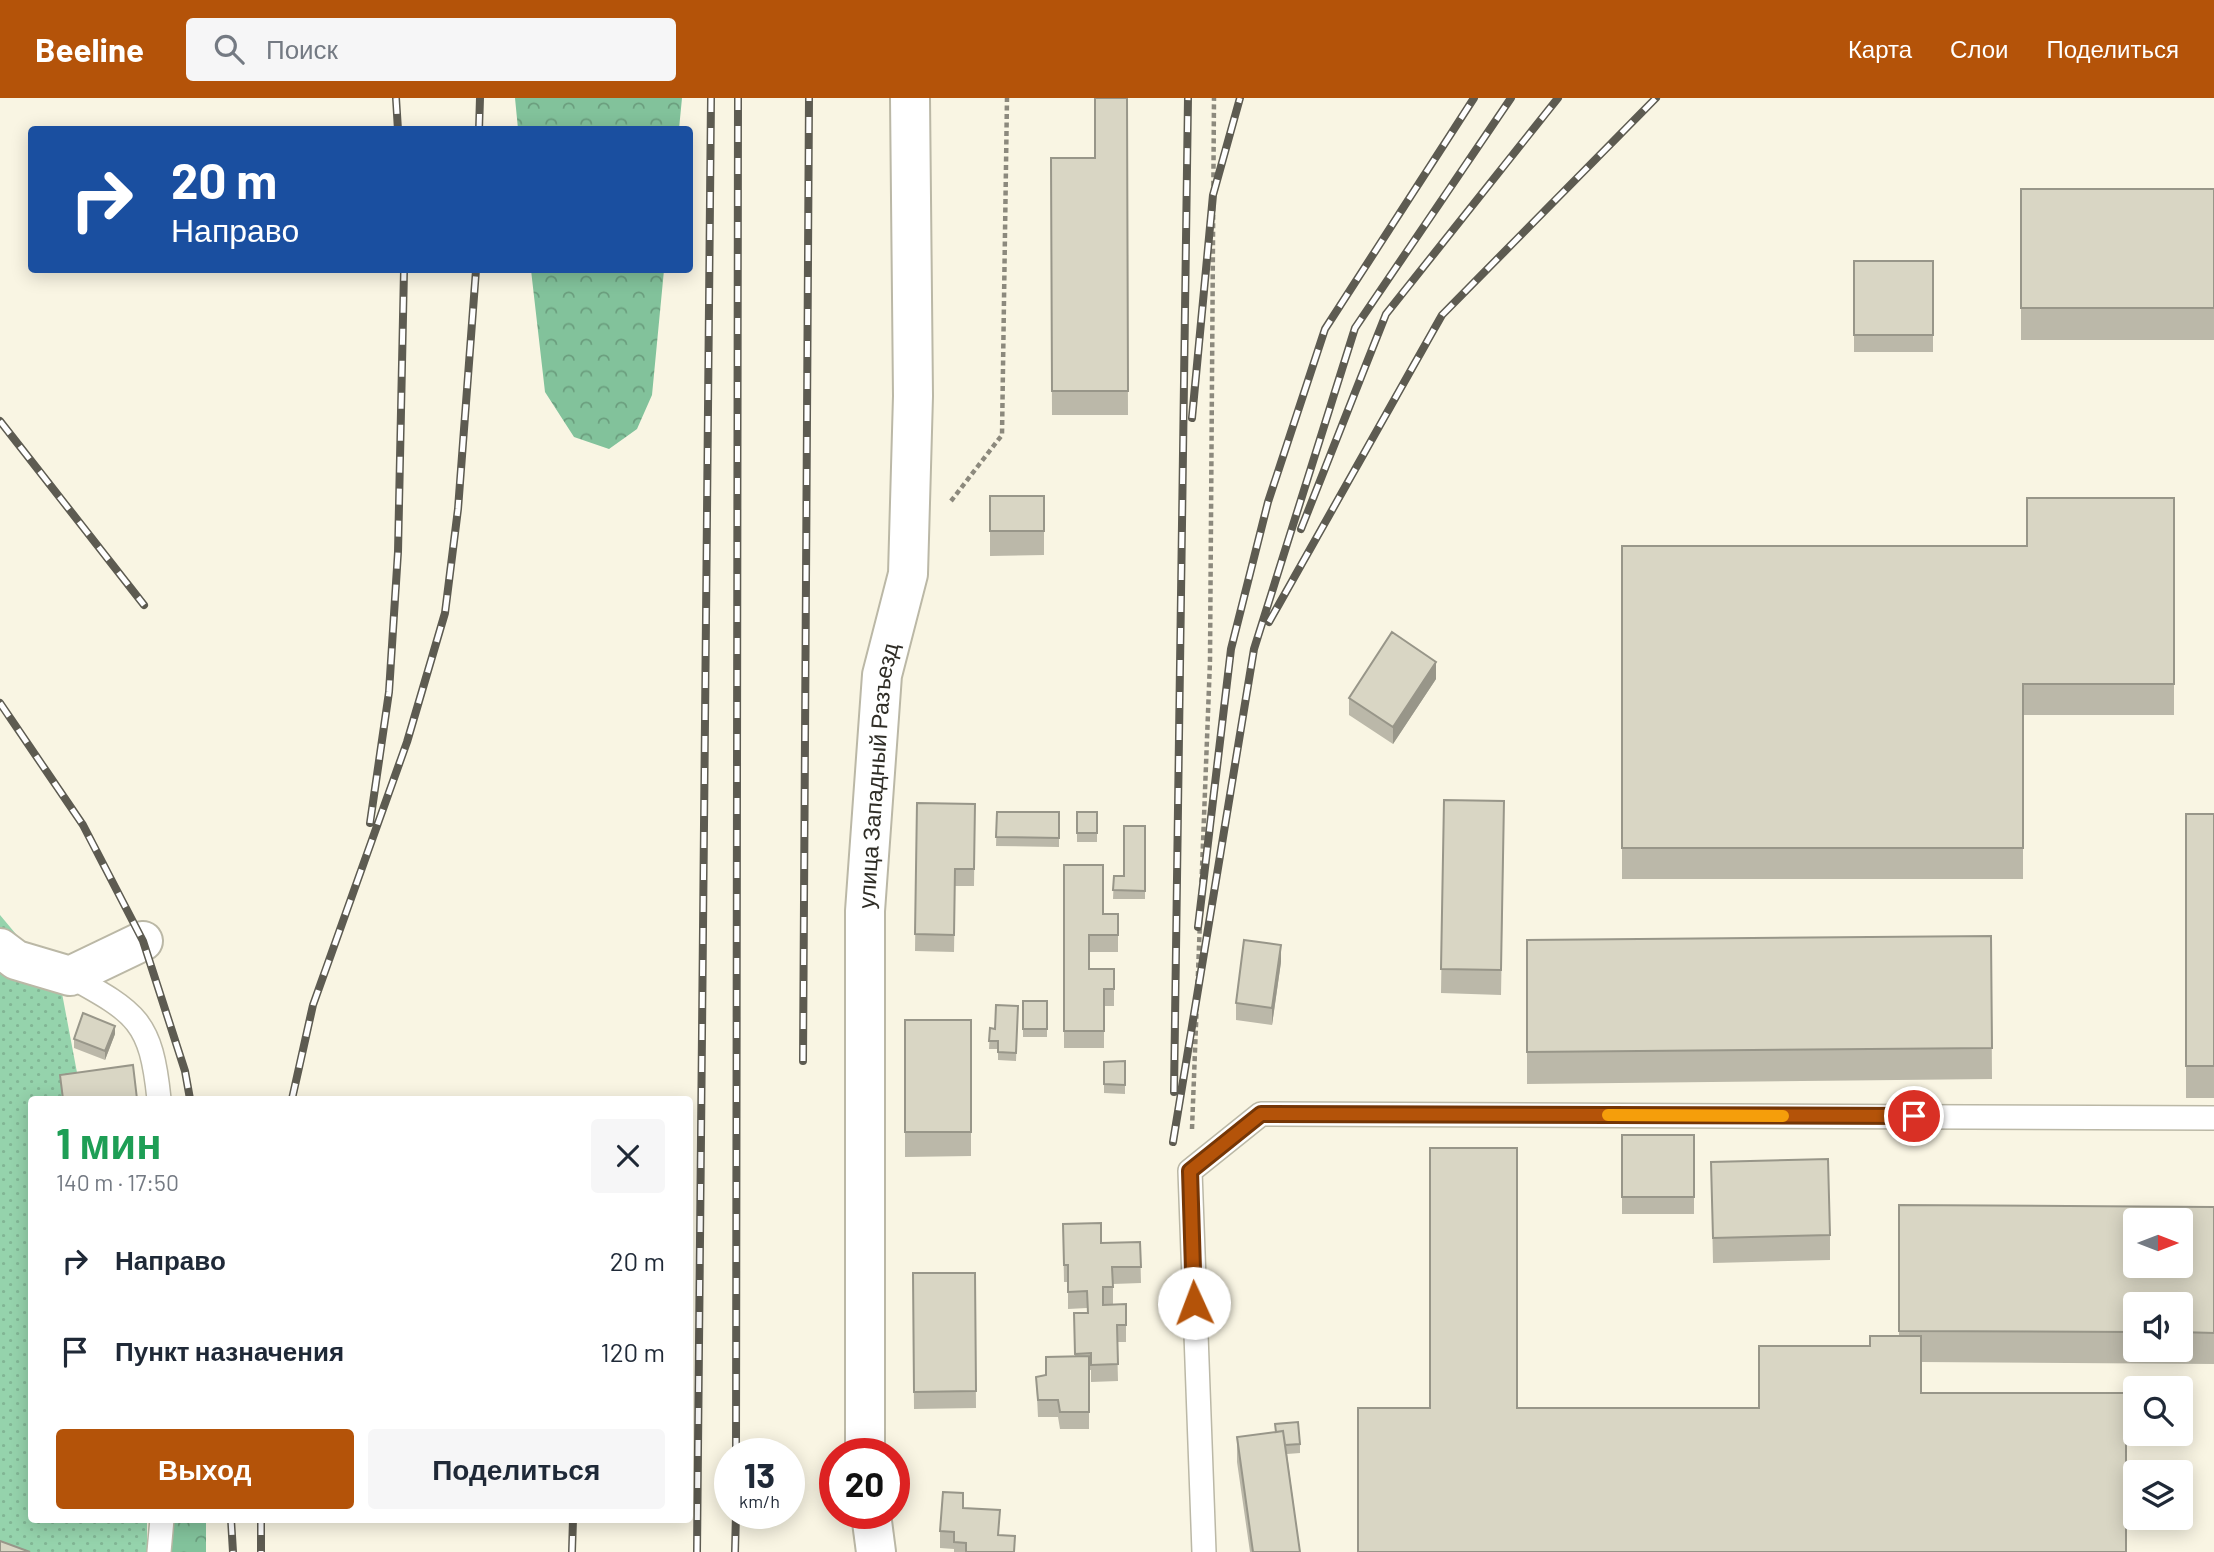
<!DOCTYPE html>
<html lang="ru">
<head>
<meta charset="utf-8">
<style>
  body { margin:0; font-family:Barlow,sans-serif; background:#f6f6f7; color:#1f2937; height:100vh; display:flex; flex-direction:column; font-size:26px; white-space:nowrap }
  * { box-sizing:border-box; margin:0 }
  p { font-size:23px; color:#747a83 }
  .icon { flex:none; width:38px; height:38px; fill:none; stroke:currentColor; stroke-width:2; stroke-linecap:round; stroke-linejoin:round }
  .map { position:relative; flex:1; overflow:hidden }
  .sheet { position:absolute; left:28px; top:998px; width:665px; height:427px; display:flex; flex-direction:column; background:#fff; border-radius:7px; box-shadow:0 4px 18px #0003 }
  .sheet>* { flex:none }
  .hud { position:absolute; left:28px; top:28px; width:665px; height:147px; border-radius:7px; box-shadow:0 4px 18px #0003; background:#1a4fa0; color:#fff; overflow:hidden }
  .needle { width:46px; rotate:90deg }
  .fabs { position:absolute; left:2123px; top:1110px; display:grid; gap:14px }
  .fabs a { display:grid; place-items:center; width:70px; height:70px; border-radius:7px; background:#fff; box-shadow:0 4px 18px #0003; font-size:35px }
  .speed { position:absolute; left:714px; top:1340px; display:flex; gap:14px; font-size:35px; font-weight:700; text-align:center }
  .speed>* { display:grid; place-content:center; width:91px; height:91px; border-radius:50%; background:#fff; box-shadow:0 4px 18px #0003; line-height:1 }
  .speed small { font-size:18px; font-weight:400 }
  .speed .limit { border:10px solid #d22; background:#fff; color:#111 }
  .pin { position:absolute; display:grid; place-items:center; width:60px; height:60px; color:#fff; margin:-30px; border:4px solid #fff; border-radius:50%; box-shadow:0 2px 7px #0007 }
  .me { position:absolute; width:77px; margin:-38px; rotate:358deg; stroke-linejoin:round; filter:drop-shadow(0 0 5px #0008) }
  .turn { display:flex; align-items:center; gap:24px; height:147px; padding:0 28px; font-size:32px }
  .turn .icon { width:91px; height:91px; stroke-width:2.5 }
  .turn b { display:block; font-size:49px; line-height:60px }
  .round { display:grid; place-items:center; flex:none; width:74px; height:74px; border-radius:7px; background:#f6f6f7 }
  .head { display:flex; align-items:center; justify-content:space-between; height:119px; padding:0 28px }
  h1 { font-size:42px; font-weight:700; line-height:52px; color:#1e9e55 }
  .primary-button { display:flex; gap:14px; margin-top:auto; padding:14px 28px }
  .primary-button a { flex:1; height:80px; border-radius:7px; background:#b45309; color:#fff; font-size:28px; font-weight:700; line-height:80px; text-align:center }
  .primary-button a+a { background:#f6f6f7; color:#1f2937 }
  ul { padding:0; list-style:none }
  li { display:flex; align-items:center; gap:21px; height:91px; padding:0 28px }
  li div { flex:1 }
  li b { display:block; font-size:26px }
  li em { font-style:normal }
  header { display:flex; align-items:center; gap:42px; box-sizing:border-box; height:98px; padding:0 35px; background:#b45309; color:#fff }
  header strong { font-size:33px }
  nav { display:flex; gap:38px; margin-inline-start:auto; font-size:24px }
  .search { width:490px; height:63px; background:#f6f6f7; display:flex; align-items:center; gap:18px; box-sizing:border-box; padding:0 24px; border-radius:7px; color:#747a83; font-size:26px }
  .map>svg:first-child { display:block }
</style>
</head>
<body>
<header>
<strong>Beeline</strong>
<div class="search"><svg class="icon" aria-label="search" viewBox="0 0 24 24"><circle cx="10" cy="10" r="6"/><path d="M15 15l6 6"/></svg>Поиск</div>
<nav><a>Карта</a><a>Слои</a><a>Поделиться</a></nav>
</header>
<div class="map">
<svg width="2214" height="1454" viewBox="0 0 2214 1454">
  <defs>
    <pattern id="forest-crowns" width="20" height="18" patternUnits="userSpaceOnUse" patternTransform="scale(1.75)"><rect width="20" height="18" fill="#82c29b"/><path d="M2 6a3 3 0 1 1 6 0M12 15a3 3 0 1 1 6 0" fill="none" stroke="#6b9e7e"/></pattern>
    <pattern id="garden-dots" width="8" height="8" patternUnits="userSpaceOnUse" patternTransform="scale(1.75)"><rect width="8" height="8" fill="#95d3ac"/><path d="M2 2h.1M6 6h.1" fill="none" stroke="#81b594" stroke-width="1.8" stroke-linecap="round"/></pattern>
  </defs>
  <rect width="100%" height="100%" fill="#f9f5e3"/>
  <!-- forest -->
  <path fill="url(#forest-crowns)" d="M515,0H682L679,31H518Z
    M531,172H664L652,297L637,331L609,351L574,339L545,294Z
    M157,1421H206V1454H157Z"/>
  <!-- garden -->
  <path fill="url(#garden-dots)" d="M0,817L61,890L82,1001H32V1421H147V1454H0Z"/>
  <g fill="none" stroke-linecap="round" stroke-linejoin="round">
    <!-- service casing -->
    <g stroke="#bbb8a6" stroke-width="26">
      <path id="service" d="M70,878C137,915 151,923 159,1001
        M159,1454L162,1421
        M1204,1454L1190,1073L1261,1016L2214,1020"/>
    </g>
    <!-- minor casing -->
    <g stroke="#bbb8a6" stroke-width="42">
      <g id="minor">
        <path d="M0,850L16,862L70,878L143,843"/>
        <path id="s1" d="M865,1356V813L882,577L908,476L913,298L910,0"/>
        <path d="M871,1416L876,1454"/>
      </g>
    </g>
    <!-- path -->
    <path stroke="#8c897d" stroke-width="4.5" stroke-dasharray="5 3.5" stroke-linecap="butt" d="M951,403L1002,337L1007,0
      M1192,1031L1210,563L1214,0"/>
    <!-- service -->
    <use href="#service" stroke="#fff" stroke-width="23"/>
    <!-- minor -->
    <use href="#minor" stroke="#fff" stroke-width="38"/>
    <!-- rail casing -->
    <g stroke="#5d5b51" stroke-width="8">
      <path id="rail" d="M396,0L398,32
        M479,32L480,0
        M1192,320L1213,97L1240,0
        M0,323L144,507
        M1301,431L1386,216L1558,0
        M1269,524L1442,217L1656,0
        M0,605L83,727L143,843L185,973L190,1001
        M370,725L389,594L398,454L404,172
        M1198,829L1231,551L1268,404L1325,231L1474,0
        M803,963L809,0
        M1174,994L1188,0
        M292,1001L313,907L407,644L445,515L458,411L476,172
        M1173,1044L1254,551L1355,230L1511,0
        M736,1356L738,0
        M231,1421L233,1454
        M261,1421V1454
        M572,1454L573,1421
        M697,1454L711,0
        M735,1454L736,1416"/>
    </g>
    <!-- rail -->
    <use href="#rail" stroke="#fff" stroke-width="5" stroke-dasharray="16" stroke-linecap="butt"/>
  </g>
  <!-- wall -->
  <path fill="#bbb8a9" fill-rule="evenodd" d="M1127,0L1128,317H1052L1051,60H1095Z
    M2021,91H2214V242H2021Z
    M1854,163H1933V254H1854Z
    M990,398H1044V457L990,458Z
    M2174,400V617H2023V781H1622V448H2027Z
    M1436,581L1393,646L1349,617V600Z
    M1444,702L1504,727L1501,897L1441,895Z
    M917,705L975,706L974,788H955L954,854L915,853Z
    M997,714H1059V749L996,748Z
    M1077,714H1097V744H1077Z
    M2186,716H2214V1000H2186Z
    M1145,728V801H1113L1114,778H1124Z
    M1064,767L1103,816H1118V854H1089V871H1114V908H1104V950H1064Z
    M1991,838L1992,981L1527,986V842Z
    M1281,864L1272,927L1236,922V905Z
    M1023,903H1047V939H1023Z
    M1018,908L1016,963L998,962V951H989L990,930L995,931Z
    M905,922H971V1058L905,1059Z
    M115,936L105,962L74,950V941Z
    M1125,963V996L1104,995V964Z
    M1622,1037H1694V1116H1622Z
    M1711,1064L1830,1137V1162L1713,1165Z
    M1899,1107L2214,1109V1266L1921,1264L1358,1454L1517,1310H1759L1870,1248L1899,1238ZM2135,1206H2180V1251H2135Z
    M1063,1126L1101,1145L1140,1144L1141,1185L1113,1186V1206H1103H1126V1244H1117L1118,1283L1091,1284V1272H1089V1331H1060L1058,1319H1038L1036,1279L1046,1277L1075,1258L1074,1215H1087V1210L1068,1211V1184H1064Z
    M913,1175H975L976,1310L914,1311Z
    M1275,1326L1300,1346V1355L1287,1356L1300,1454H1250L1237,1364V1339L1275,1334Z
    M963,1410L999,1437L1015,1454H954V1451L940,1450V1433Z"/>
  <!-- shaded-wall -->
  <path fill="#989689" d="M1436,564V581L1393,646V629Z
    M1281,847V864L1272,927V910Z
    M115,928V936L105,962V953Z"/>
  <!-- building -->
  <path fill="#d9d6c4" stroke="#989689" stroke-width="2" fill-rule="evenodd" d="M1095,0H1127L1128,293H1052L1051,60H1095Z
    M2021,91H2214V210H2021Z
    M1854,163H1933V237H1854Z
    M990,398H1044V433H990Z
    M2027,400H2174V586H2023V750H1622V448H2027Z
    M1392,534L1436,564L1393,629L1349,600Z
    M1444,702L1504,703L1501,872L1441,871Z
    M917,705L975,706L974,771H955L954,837L915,836Z
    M997,714H1059V740L996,739Z
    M1077,714H1097V735H1077Z
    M2186,716H2214V968H2186Z
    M1124,728H1145V793L1113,792L1114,778H1124Z
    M1064,767H1103V816H1118V837H1089V871H1114V891H1104V933H1064Z
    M1991,838L1992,950L1527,954V842Z
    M1244,842L1281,847L1272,910L1236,905Z
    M1023,903H1047V931H1023Z
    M996,907L1018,908L1016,955L998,954V943H989L990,930L995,931Z
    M83,915L115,928L105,953L74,941Z
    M905,922H971V1034H905Z
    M1125,963V987L1104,986V964Z
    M133,967L137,1001H63L60,977Z
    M1622,1037H1694V1099H1622Z
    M1430,1050H1517V1310H1759V1248H1870V1238H1921V1295H2126V1454H1358V1310H1430Z
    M1828,1061L1830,1137L1713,1140L1711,1064Z
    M1899,1107L2214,1109V1235L2180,1234V1206H2135V1234L1899,1233ZM2135,1122H2180V1167H2135Z
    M1101,1125V1145L1140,1144L1141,1169H1112L1113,1189H1103V1207L1126,1206V1227H1117L1118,1266L1091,1267V1255L1075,1256L1074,1215H1088L1087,1193L1068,1194V1167H1064L1063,1126Z
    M913,1175H975L976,1293L914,1294Z
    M1089,1258V1314H1060L1058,1302H1038L1036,1279L1046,1277V1259Z
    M1298,1324L1300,1346L1285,1347L1283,1333L1276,1334L1275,1326Z
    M1283,1333L1300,1454H1253L1237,1339Z
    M943,1394L963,1395V1410L1000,1412L998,1437L1015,1438L1014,1454H966V1445L954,1444V1434L940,1433Z
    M0,1443L30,1454H0Z"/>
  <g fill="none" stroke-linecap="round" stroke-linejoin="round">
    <!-- route casing -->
    <g stroke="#753606" stroke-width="18">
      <path id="route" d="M1194,1205L1190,1073L1261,1016L1914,1018"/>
    </g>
    <!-- route -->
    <use href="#route" stroke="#b45309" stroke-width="12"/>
    <!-- slow -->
    <path stroke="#f59e0b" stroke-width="12" d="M1608,1017L1783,1018"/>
  </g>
  <g text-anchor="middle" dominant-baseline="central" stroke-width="5" stroke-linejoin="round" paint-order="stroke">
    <!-- street labels -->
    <g font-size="23" fill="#2f2d26" stroke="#fff">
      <text stroke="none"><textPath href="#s1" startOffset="679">улица Западный Разъезд</textPath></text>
    </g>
  </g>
</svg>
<div class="fabs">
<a><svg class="needle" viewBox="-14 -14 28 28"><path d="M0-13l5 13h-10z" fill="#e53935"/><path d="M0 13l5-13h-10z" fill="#747a83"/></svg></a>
<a><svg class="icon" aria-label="sound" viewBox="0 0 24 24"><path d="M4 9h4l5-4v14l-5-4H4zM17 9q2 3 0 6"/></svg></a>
<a><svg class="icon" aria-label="search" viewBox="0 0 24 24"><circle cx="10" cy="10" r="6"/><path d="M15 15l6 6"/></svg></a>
<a><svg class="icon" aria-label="layers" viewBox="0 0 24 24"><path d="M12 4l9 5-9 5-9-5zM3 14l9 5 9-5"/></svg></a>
</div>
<div class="speed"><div>13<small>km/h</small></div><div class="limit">20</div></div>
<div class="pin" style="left:1914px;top:1018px;background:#d93025"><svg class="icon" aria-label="arrive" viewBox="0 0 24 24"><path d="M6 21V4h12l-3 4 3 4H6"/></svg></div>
<svg class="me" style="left:1194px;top:1205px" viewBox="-20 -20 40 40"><circle r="19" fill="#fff"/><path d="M0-13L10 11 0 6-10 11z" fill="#b45309"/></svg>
<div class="hud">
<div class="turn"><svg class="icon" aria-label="right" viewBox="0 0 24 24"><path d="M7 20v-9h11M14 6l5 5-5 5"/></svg><div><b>20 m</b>Направо</div></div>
</div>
<section class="sheet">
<div class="head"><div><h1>1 мин</h1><p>140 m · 17:50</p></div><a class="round"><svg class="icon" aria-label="close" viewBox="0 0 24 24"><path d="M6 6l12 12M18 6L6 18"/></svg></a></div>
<ul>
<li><svg class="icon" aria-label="right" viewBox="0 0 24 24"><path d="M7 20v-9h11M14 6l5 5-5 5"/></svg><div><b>Направо</b></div><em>20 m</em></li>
<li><svg class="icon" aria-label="arrive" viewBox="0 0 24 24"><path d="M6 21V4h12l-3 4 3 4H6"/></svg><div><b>Пункт назначения</b></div><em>120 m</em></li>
</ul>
<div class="primary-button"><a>Выход</a><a>Поделиться</a></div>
</section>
</div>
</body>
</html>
